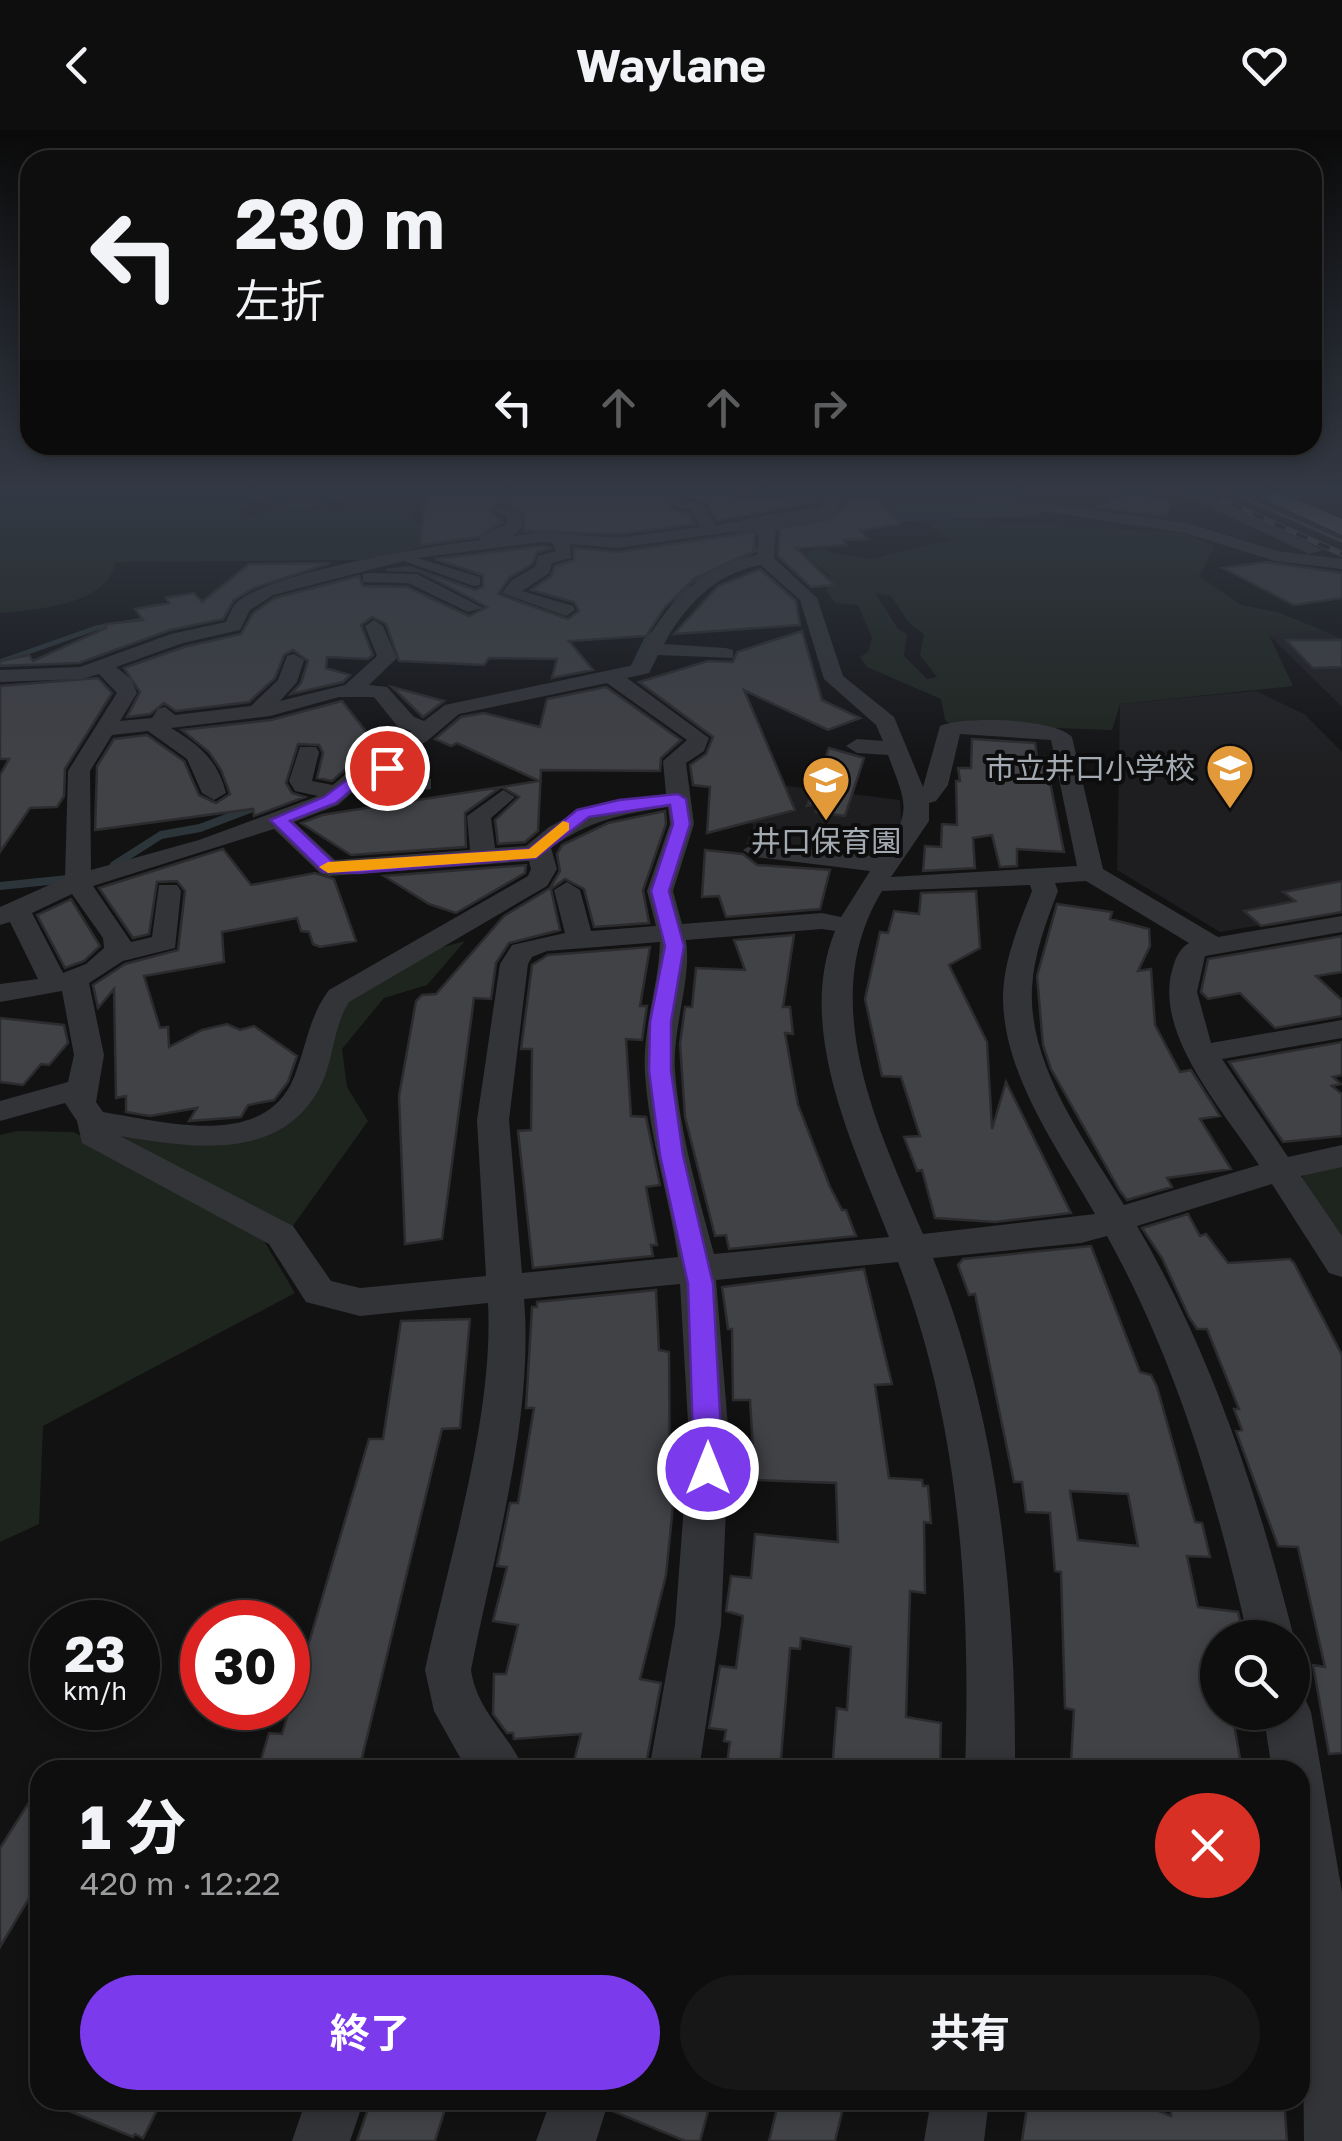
<!DOCTYPE html>
<html lang="ja">
<head>
<meta charset="utf-8">
<style>
  body { margin:0; font-family:"Golos Text","Noto Sans JP",sans-serif; background:#171717; color:#f1f3f6; height:100vh; display:flex; flex-direction:column; font-size:38px; white-space:nowrap }
  * { box-sizing:border-box; margin:0 }
  p { font-size:32px; color:#9b9c9e }
  .icon { flex:none; width:55px; height:55px; fill:none; stroke:currentColor; stroke-width:2; stroke-linecap:round; stroke-linejoin:round }
  .map { position:relative; flex:1; overflow:hidden }
  .drawer { position:absolute; left:30px; top:1630px; width:1280px; height:350px; display:flex; flex-direction:column; background:#0e0e0e; border-radius:30px; box-shadow:0 5px 15px #0003,0 0 0 2px #2e2e2e }
  .drawer>* { flex:none }
  .hud { position:absolute; left:20px; top:20px; width:1302px; height:305px; border-radius:30px; box-shadow:0 5px 15px #0003,0 0 0 2px #2e2e2e; background:#0e0e0e; color:#f1f3f6; overflow:hidden }
  .buttons { position:absolute; left:1200px; top:1490px; display:grid; gap:20px }
  .buttons a { display:grid; place-items:center; width:110px; height:110px; border-radius:50%; background:#0e0e0e; box-shadow:0 5px 15px #0003,0 0 0 2px #2e2e2e; font-size:50px }
  .speed { position:absolute; left:30px; top:1470px; display:flex; gap:20px; font-size:50px; font-weight:700; text-align:center }
  .speed>* { display:grid; place-content:center; width:130px; height:130px; border-radius:50%; background:#0e0e0e; box-shadow:0 5px 15px #0003,0 0 0 2px #2e2e2e; line-height:1 }
  .speed small { font-size:25px; font-weight:400 }
  .speed .limit { border:15px solid #d22; background:#fff; color:#111 }
  .pin { position:absolute; display:grid; place-items:center; width:85px; height:85px; color:#fff; margin:-42px; border:5px solid #fff; border-radius:50%; box-shadow:0 2px 10px #0007 }
  .me { position:absolute; width:110px; margin:-55px; rotate:0deg; stroke-linejoin:round; filter:drop-shadow(0 0 8px #0008) }
  .turn { display:flex; align-items:center; gap:35px; height:210px; padding:0 50px; font-size:45px }
  .turn .icon { width:130px; height:130px; stroke-width:2.5 }
  .turn b { display:block; font-size:70px; line-height:85px }
  .lanes { display:flex; align-items:center; height:95px; padding:0 50px; background:#0003; justify-content:center; gap:50px; direction:ltr }
  .lanes .off { opacity:.35 }
  .round { display:grid; place-items:center; flex:none; width:105px; height:105px; border-radius:52px; background:#171717 }
  .overview { display:flex; align-items:center; justify-content:space-between; height:170px; padding:0 50px }
  h1 { font-size:60px; font-weight:700; line-height:75px }
  .primary-button { display:flex; gap:20px; margin-top:auto; padding:20px 50px }
  .primary-button a { flex:1; height:115px; border-radius:60px; background:#7c3aed; color:#fff; font-size:40px; font-weight:700; line-height:115px; text-align:center }
  .primary-button a+a { background:#171717; color:#f1f3f6 }
  header { display:flex; justify-content:space-between; align-items:center; height:130px; padding:0 50px; background:#0e0e0e; font-size:45px; font-weight:700 }
  .map>svg:first-child { display:block }
</style>
</head>
<body>
<header><svg class="icon" aria-label="back" viewBox="0 0 24 24"><path d="M15 5l-7 7 7 7"/></svg>Waylane<svg class="icon" aria-label="heart" viewBox="0 0 24 24"><path d="M12 20l-8-8c-3-5 5-10 8-4 3-6 11-1 8 4z"/></svg></header>
<div class="map">
<svg width="1342" height="2011" viewBox="0 0 1342 2011">
  <rect width="100%" height="100%" fill="#121213"/>
  <!-- built -->
  <path fill="#1e1e20" d="M1227,364H1247L1342,405V414Z
    M1322,500L1342,509V577L1268,504Z
    M1256,561L1304,584L1342,622V781L1220,802L1117,740L1120,574Z
    M787,656L900,670L901,691L874,728L746,714L754,695L718,673Z"/>
  <!-- green -->
  <path fill="#1e251e" fill-rule="evenodd" d="M0,364H231L253,371L237,383L251,387L289,377L333,382L407,376L417,393L441,412L370,430L115,432C110,475 34,480 0,483Z
    M942,389L1182,403L1215,416L1199,446L1241,475L1277,482L1322,500L1269,505L1293,556L1120,574L1112,600L950,594L945,590L941,569L867,537L860,527L868,522L872,508L858,475L835,473L827,461L829,445L806,426L810,420L826,418L831,423L870,429L951,410L930,396ZM875,463L891,466L910,494L924,504L920,525L937,547L927,549L904,526L907,504L898,499Z
    M465,811L427,855L384,868L342,919L347,957L368,991L290,1100L98,1000L285,996L311,970L331,884L356,861L429,821Z
    M17,1001L74,1002L264,1111L295,1163L43,1296L39,1394L0,1412V1005Z
    M1342,1034V1109L1302,1048L1305,1041Z"/>
  <g fill="none" stroke-linecap="round" stroke-linejoin="round">
    <!-- stream-far1 -->
    <path stroke="#2c353a" stroke-width="5" d="M239,364L303,376L345,364
      M671,480L690,452L755,420L746,398
      M0,532L96,498L156,488
      M632,539L646,510L659,498"/>
    <!-- stream -->
    <path stroke="#2c353a" stroke-width="8" d="M114,735L161,705L200,698L258,676
      M0,756L68,749"/>
    <!-- river -->
    <path fill="#2c353a" fill-rule="evenodd" d="M1028,372L1038,374L1042,380L1038,386L812,395L743,407L729,398C748,372 984,373 1028,372Z"/>
  </g>
  <!-- building -->
  <path fill="#414246" stroke="#2c2c2f" stroke-width="2.5" fill-rule="evenodd" d="M426,364H730L746,370L808,365L821,370L718,391L702,369L673,366L670,378L689,383L695,394L617,404L524,401V382L500,372L490,381L502,392L477,407L420,415Z
    M1126,364H1144L1170,373L1166,386L1095,377Z
    M880,370L900,394L860,400L867,409L843,410L846,415L796,418L834,455L811,457L778,426L780,398L829,389L849,371Z
    M755,402L753,422L695,448L665,477L646,506L569,511L593,540L552,548L557,529L489,528L484,535L399,531L386,494L372,487L361,495L373,525L368,529L327,527L326,538L350,545L343,552L291,564L301,553L308,531L293,520L284,525L275,548L249,572L176,581L164,573L150,584L127,587L140,562L124,538L184,517L241,504L253,483L275,468L359,446L363,456L407,457L469,486L487,477L419,441L386,440L409,437L475,460L483,457V445L435,429L542,416L551,418L537,422L532,434L510,447L498,464L568,489L579,481L574,472L531,460L551,446L555,436L574,430V418L618,422Z
    M1266,432L1342,443V468L1294,475L1223,438Z
    M330,433L254,458L234,470L223,489L170,500L79,533L0,536V531L29,525L33,531L106,498V494L143,490L135,479L169,473L166,468L194,463L202,472L249,434Z
    M760,439L796,471L800,495L674,504L718,456Z
    M802,501L822,570L860,588L828,600L744,560L795,680L707,703L710,657L693,655L690,635L706,624L713,607L639,552L708,531L733,532L737,522Z
    M1286,510H1342V537L1313,538Z
    M98,548L112,563L65,639L64,666L57,677L30,678L0,722V645L9,629H0V556Z
    M392,557L444,571L423,587Z
    M606,557L681,610L661,628L660,641L541,640L538,701L525,712L498,714L495,690L519,667L502,657L539,651L457,613L451,616L435,609L461,587L484,583L540,597L547,569Z
    M342,571L367,603L355,631L332,651L317,648L323,623L319,615L298,614L286,653L292,663L305,667L254,686L253,679L95,700L97,636L114,609L147,605L184,631L199,665L216,673L230,664L221,640L209,622L182,600L271,590Z
    M972,609L1035,613L1037,627H1045L1064,722L1017,719V736L1000,737L992,705L973,708L975,738L923,741L925,716L941,717L942,694L957,695L956,651H960L958,638H971Z
    M829,618L864,628L845,686L816,682L819,673L807,676Z
    M501,657L465,683L466,717L351,725L301,693L322,685Z
    M665,681L666,694L643,760L649,793L594,797L584,759L565,749L551,759L560,800L509,813L496,833L491,869L474,868L442,1109L405,1114L399,966L416,871L422,865L436,864L504,786L550,758L560,741L557,724L562,715L608,693Z
    M223,719L251,755L315,743L334,749L356,811L320,817L313,814L309,802L301,801L297,788L222,802L224,832L144,846L160,898L168,897L169,917L202,900L227,894L240,900L254,896L297,926L288,952L274,970L248,975L241,987L189,991L197,978L150,986L126,982V966L116,968L114,859L98,878L93,855L125,834L178,820L185,761L177,751L157,752L149,804L133,808L99,758Z
    M705,720L743,724L757,735L830,740L820,779L726,787L719,766L702,767Z
    M526,735L525,743L456,783L429,774L384,746Z
    M1342,751V782L1261,796L1244,781L1295,771L1283,762Z
    M976,761L980,818L949,835L987,912L992,999L1006,952L1071,1083L995,1092L935,1088L922,1040L917,1041L904,1007L920,1006L901,947L882,946L865,869L880,802L888,803L894,781L919,784L921,763Z
    M71,769L100,816L84,831L65,838L37,785Z
    M1057,774L1112,782L1110,789L1149,799L1150,816L1138,841L1151,839L1155,895L1180,942L1191,940L1220,986L1200,989L1231,1039L1167,1048L1172,1057L1127,1070L1120,1061L1051,939L1043,915L1037,846Z
    M794,805L783,877H790L793,904L785,903L798,975L830,1057L842,1080H846L856,1106L729,1119L726,1105L715,1106L685,987L680,914L685,877H692L696,838L745,840L734,810Z
    M1342,806V842L1316,846L1342,870V886L1275,898L1240,863L1208,869L1201,862L1208,829Z
    M650,817L640,876H647L642,910L626,909L631,986L646,987L660,1055L646,1057L657,1115H651L653,1126L533,1138L518,1001L531,1000L532,919H521L532,835L548,825Z
    M0,888L64,895L68,913L49,935L41,934L23,955L0,952Z
    M1342,912V945L1333,947L1341,954L1332,956L1342,964V1006L1283,1012L1229,932Z
    M1188,1084L1200,1106L1206,1104L1228,1133L1290,1129L1294,1133L1342,1225V1623L1329,1624L1313,1535L1325,1537L1298,1417L1278,1416L1236,1301L1242,1300L1234,1279H1239L1207,1199H1197L1189,1187L1162,1128L1142,1098Z
    M1091,1116L1140,1242L1151,1245L1157,1257L1195,1392L1202,1393L1210,1427L1187,1426L1198,1477L1238,1482L1244,1508H1218V1582H1232L1242,1640H1074L1071,1632L1074,1580L1065,1578L1061,1442L1055,1441L1050,1383L1026,1382L1022,1352H1014L975,1164L969,1165L958,1135L963,1129ZM1070,1361L1128,1364L1138,1416L1078,1410Z
    M864,1139L892,1254L875,1255L889,1348L922,1350L923,1356H928L931,1393L924,1392L925,1463L910,1461L906,1587L941,1593L940,1640H832L837,1578L847,1580L851,1517L801,1508L800,1519L790,1518L780,1640H726L730,1612L724,1611L726,1600L709,1598L720,1536L736,1538L743,1486L726,1481L731,1446L751,1448L755,1404L838,1412L836,1353L755,1350L750,1270H733L732,1199H728L722,1157Z
    M656,1160L659,1220L669,1222L670,1366H674L666,1445L640,1549L661,1553L645,1640H597L573,1635L581,1604L514,1609L513,1603H507L493,1584L494,1544H506L518,1495L493,1491L507,1437L497,1436L510,1373H518L534,1278H526L532,1177H537V1172Z
    M470,1189L460,1298L442,1299L359,1640H258L269,1603L282,1604L369,1309H383L401,1191Z
    M40,1655V1750L0,1817V1718Z
    M42,1970H162L143,2008L135,2004L133,2007Z
    M371,1970H448L435,2011H357Z
    M612,1970H711L700,2011H685L610,1980Z
    M779,1970H845L835,2011H769Z
    M1028,1970H1132L1171,1986V1970H1284L1287,2011H1022Z"/>
  <g fill="none" stroke-linecap="round" stroke-linejoin="round">
    <!-- minor -->
    <path fill="#333438" fill-rule="evenodd" d="M834,364H851L828,385L776,395L774,428L817,468L843,546L894,587L923,657L940,596C964,586 1054,588 1072,607L1103,739L1218,807L1342,786V802L1205,826L1197,862L1211,913L1342,890V908L1222,929L1288,1027L1342,1015V1037L1301,1046L1342,1106V1147L1329,1143L1272,1054L1137,1096C1212,1224 1258,1365 1294,1508H1248C1217,1369 1176,1231 1107,1106L1081,1113L933,1128C999,1290 1016,1467 1015,1640H965C971,1469 960,1293 898,1132L716,1150L729,1309L721,1495L699,1640H649L675,1495L689,1309L680,1154L524,1169C534,1288 494,1423 471,1540C477,1582 509,1603 524,1640H467L434,1581L425,1540C449,1428 494,1286 488,1173L360,1186L306,1172L269,1114L82,1013L77,991L65,973L0,991V971L68,952L74,925L62,861L0,872V854L38,849L10,792L0,795V777L65,748L68,641L117,563L99,544L82,549L0,552V540L80,537L171,504L226,492C229,485 232,477 237,472C272,442 430,416 480,410L481,405L506,395V387L494,380L502,375L522,385V397L513,406L542,402L617,408L701,397L691,380L673,376V370L702,373L716,395L817,378ZM759,398L757,425C696,436 659,482 634,535L445,575L424,591L414,587L387,557L369,555L397,528L383,496L374,490L365,496L377,526L345,555L280,571L297,552L304,530L294,524L287,526L278,550L251,576L175,585L165,577L158,579L152,588L120,591L137,563L131,549L116,537L183,513L240,500L250,480L273,465L404,431L474,456L480,455V447L417,428L542,412L553,413L556,421L538,426L535,437L512,450L502,463L566,486L575,480L573,476L522,461L549,443L552,433L571,428L570,414L617,418ZM761,435L800,470L824,549L876,595L883,611L857,609L846,616L857,623L888,625C907,676 913,681 880,727L755,713L743,720L755,727L870,741L841,787L822,783L682,794L673,761L694,694L686,633L704,621L709,608L627,548L649,543L658,525L733,528V520L726,518L664,514C685,475 716,443 761,435ZM607,553L687,610L663,631L666,664L581,680L549,697L526,716L495,718L491,688L515,667L503,660L467,686L470,720L335,730L294,692L338,675L374,643C394,646 412,663 431,659V649L406,635L387,632L427,611L459,584ZM339,567H374L398,597L412,601L377,617L333,655L312,651L319,622L316,617H300L289,651L295,661L318,666L199,710L91,740L90,641L112,605L148,601L187,629L202,663L214,670L226,663C218,630 199,615 171,598L270,586ZM960,604L1051,610L1077,736L891,747L929,691V673L936,671L948,655ZM668,677L670,694L647,761L656,796L591,801L580,760L567,752L554,760L565,803L512,815L500,834L477,990L486,1146L360,1158L331,1151L293,1096L120,1006C192,1018 284,1033 322,953C334,927 333,897 349,872L547,756L557,739L551,718C589,690 623,684 668,677ZM274,699L320,743L329,746L529,731L531,739L528,746L329,860C307,889 306,922 291,954C258,1019 160,991 103,982L96,972L104,925L89,853L123,831L175,818L181,761L177,755H159L152,807L131,812L93,756ZM1086,751L1189,813C1180,818 1176,827 1173,837C1152,903 1224,981 1259,1035L1124,1075C1086,1012 1028,936 1032,858C1034,824 1046,792 1058,761L1055,753ZM1030,755L1032,761C1019,794 1004,829 1003,865C1002,943 1058,1019 1095,1084L923,1104C878,998 815,871 882,761ZM72,764L103,808L104,818L86,834L63,843L32,783ZM822,799L835,801C795,899 854,1017 889,1107L714,1124C698,1064 680,1004 675,941C672,898 692,849 686,810ZM660,812C659,856 642,898 645,943C649,1007 669,1065 678,1127L522,1143L509,990L528,834L532,827L547,821Z
      M934,364H975L1187,393L1277,421L1342,429V439L1275,431L1185,403Z
      M1183,364H1204L1323,420L1309,424Z
      M369,443L417,444L483,478L468,482L408,453L363,452V444Z
      M1292,1561L1304,1566L1311,1582L1342,1762V2011H1304L1300,1640H1272L1263,1582H1292Z
      M306,1970H364L350,2011H292Z
      M551,1970H609L596,2011H536Z
      M931,1970H989L984,2011H924Z"/>
    <!-- highway -->
    <path fill="#5f6368" fill-rule="evenodd" d="M1253,364H1283L1342,389V405Z"/>
    <!-- tram -->
    <path stroke="#4a4c50" stroke-width="2.5" d="M1235,364L1342,411"/>
    <!-- rail casing -->
    <g stroke="#4a4c50" stroke-width="6">
      <path id="rail" d="M1209,364L1342,424"/>
    </g>
    <!-- rail -->
    <use href="#rail" stroke="#0d0d0e" stroke-width="4" stroke-dasharray="12" stroke-linecap="butt"/>
  </g>
  <!-- sky -->
  <linearGradient id="sky" x2="0" y2="1"><stop stop-color="#0a0a0a"/><stop offset="0.56" stop-color="#333944"/><stop offset="1" stop-color="#333944" stop-opacity="0"/></linearGradient>
  <rect width="1342" height="646" fill="url(#sky)"/>
  <!-- route -->
  <path fill="#7c3aed" stroke="#51269a" stroke-width="2.5" d="M371,632L395,638L387,643L374,641L336,673L290,691L334,733L529,719L577,680L619,670L678,664L686,669L690,694L669,761L684,816L671,892V941L683,1025L713,1154L723,1339L719,1347L708,1351L698,1347L694,1339L688,1154L660,1025L649,941L650,892L665,816L651,761L673,694L670,675L589,687L536,728L358,743L323,742L270,690L324,667Z"/>
  <!-- slow -->
  <path fill="#f59e0b" d="M563,691L569,693V700L536,728L328,743L319,737L328,732L529,719Z"/>
  <!-- icons -->
  <defs>
    <g id="school-pin" transform="scale(2.5)"><path d="M0 17L-7.5 6A9.5 9.5 0 1 1 7.5 6Z" fill="#e2993a" stroke="#0d0d0e"/><path d="M0-5L7-2L0 1L-7-2ZM-4 1L0 2.5L4 1V4Q0 6-4 4Z" fill="#fff"/></g>
  </defs>
  <g fill-rule="evenodd">
    <use href="#school-pin" x="1230" y="638"/>
    <use href="#school-pin" x="826" y="650"/>
  </g>
  <g text-anchor="middle" dominant-baseline="central" stroke-width="8" stroke-linejoin="round" paint-order="stroke">
    <!-- far-poi labels -->
    <g font-size="30" fill="#a4aab2" stroke="#0d0d0e" text-anchor="end">
      <text x="1195" y="638">市立井口小学校</text>
      <text x="826" y="711" text-anchor="middle">井口保育園</text>
    </g>
  </g>
</svg>
<div class="buttons">
<a><svg class="icon" aria-label="search" viewBox="0 0 24 24"><circle cx="10" cy="10" r="6"/><path d="M15 15l6 6"/></svg></a>
</div>
<div class="speed"><div>23<small>km/h</small></div><div class="limit">30</div></div>
<div class="pin" style="left:387px;top:638px;background:#d93025"><svg class="icon" aria-label="arrive" viewBox="0 0 24 24"><path d="M6 21V4h12l-3 4 3 4H6"/></svg></div>
<svg class="me" style="left:708px;top:1339px" viewBox="-20 -20 40 40"><circle r="17" fill="#7c3aed" stroke="#fff" stroke-width="3"/><path d="M0-11L8 9 0 5-8 9z" fill="#fff"/></svg>
<div class="hud">
<div class="turn"><svg class="icon" aria-label="left" viewBox="0 0 24 24"><path d="M17 20v-9H6M10 6l-5 5 5 5"/></svg><div><b>230 m</b>左折</div></div>
<div class="lanes"><svg class="icon" aria-label="left" viewBox="0 0 24 24"><path d="M17 20v-9H6M10 6l-5 5 5 5"/></svg><svg class="icon off" aria-label="ahead" viewBox="0 0 24 24"><path d="M12 20V5M6 11l6-6 6 6"/></svg><svg class="icon off" aria-label="ahead" viewBox="0 0 24 24"><path d="M12 20V5M6 11l6-6 6 6"/></svg><svg class="icon off" aria-label="right" viewBox="0 0 24 24"><path d="M7 20v-9h11M14 6l5 5-5 5"/></svg></div>
</div>
<section class="drawer">
<div class="overview"><div><h1>1 分</h1><p>420 m · 12:22</p></div><a class="round" style="background:#d93025;color:#fff"><svg class="icon" aria-label="close" viewBox="0 0 24 24"><path d="M6 6l12 12M18 6L6 18"/></svg></a></div>
<div class="primary-button"><a>終了</a><a>共有</a></div>
</section>
</div>
</body>
</html>
